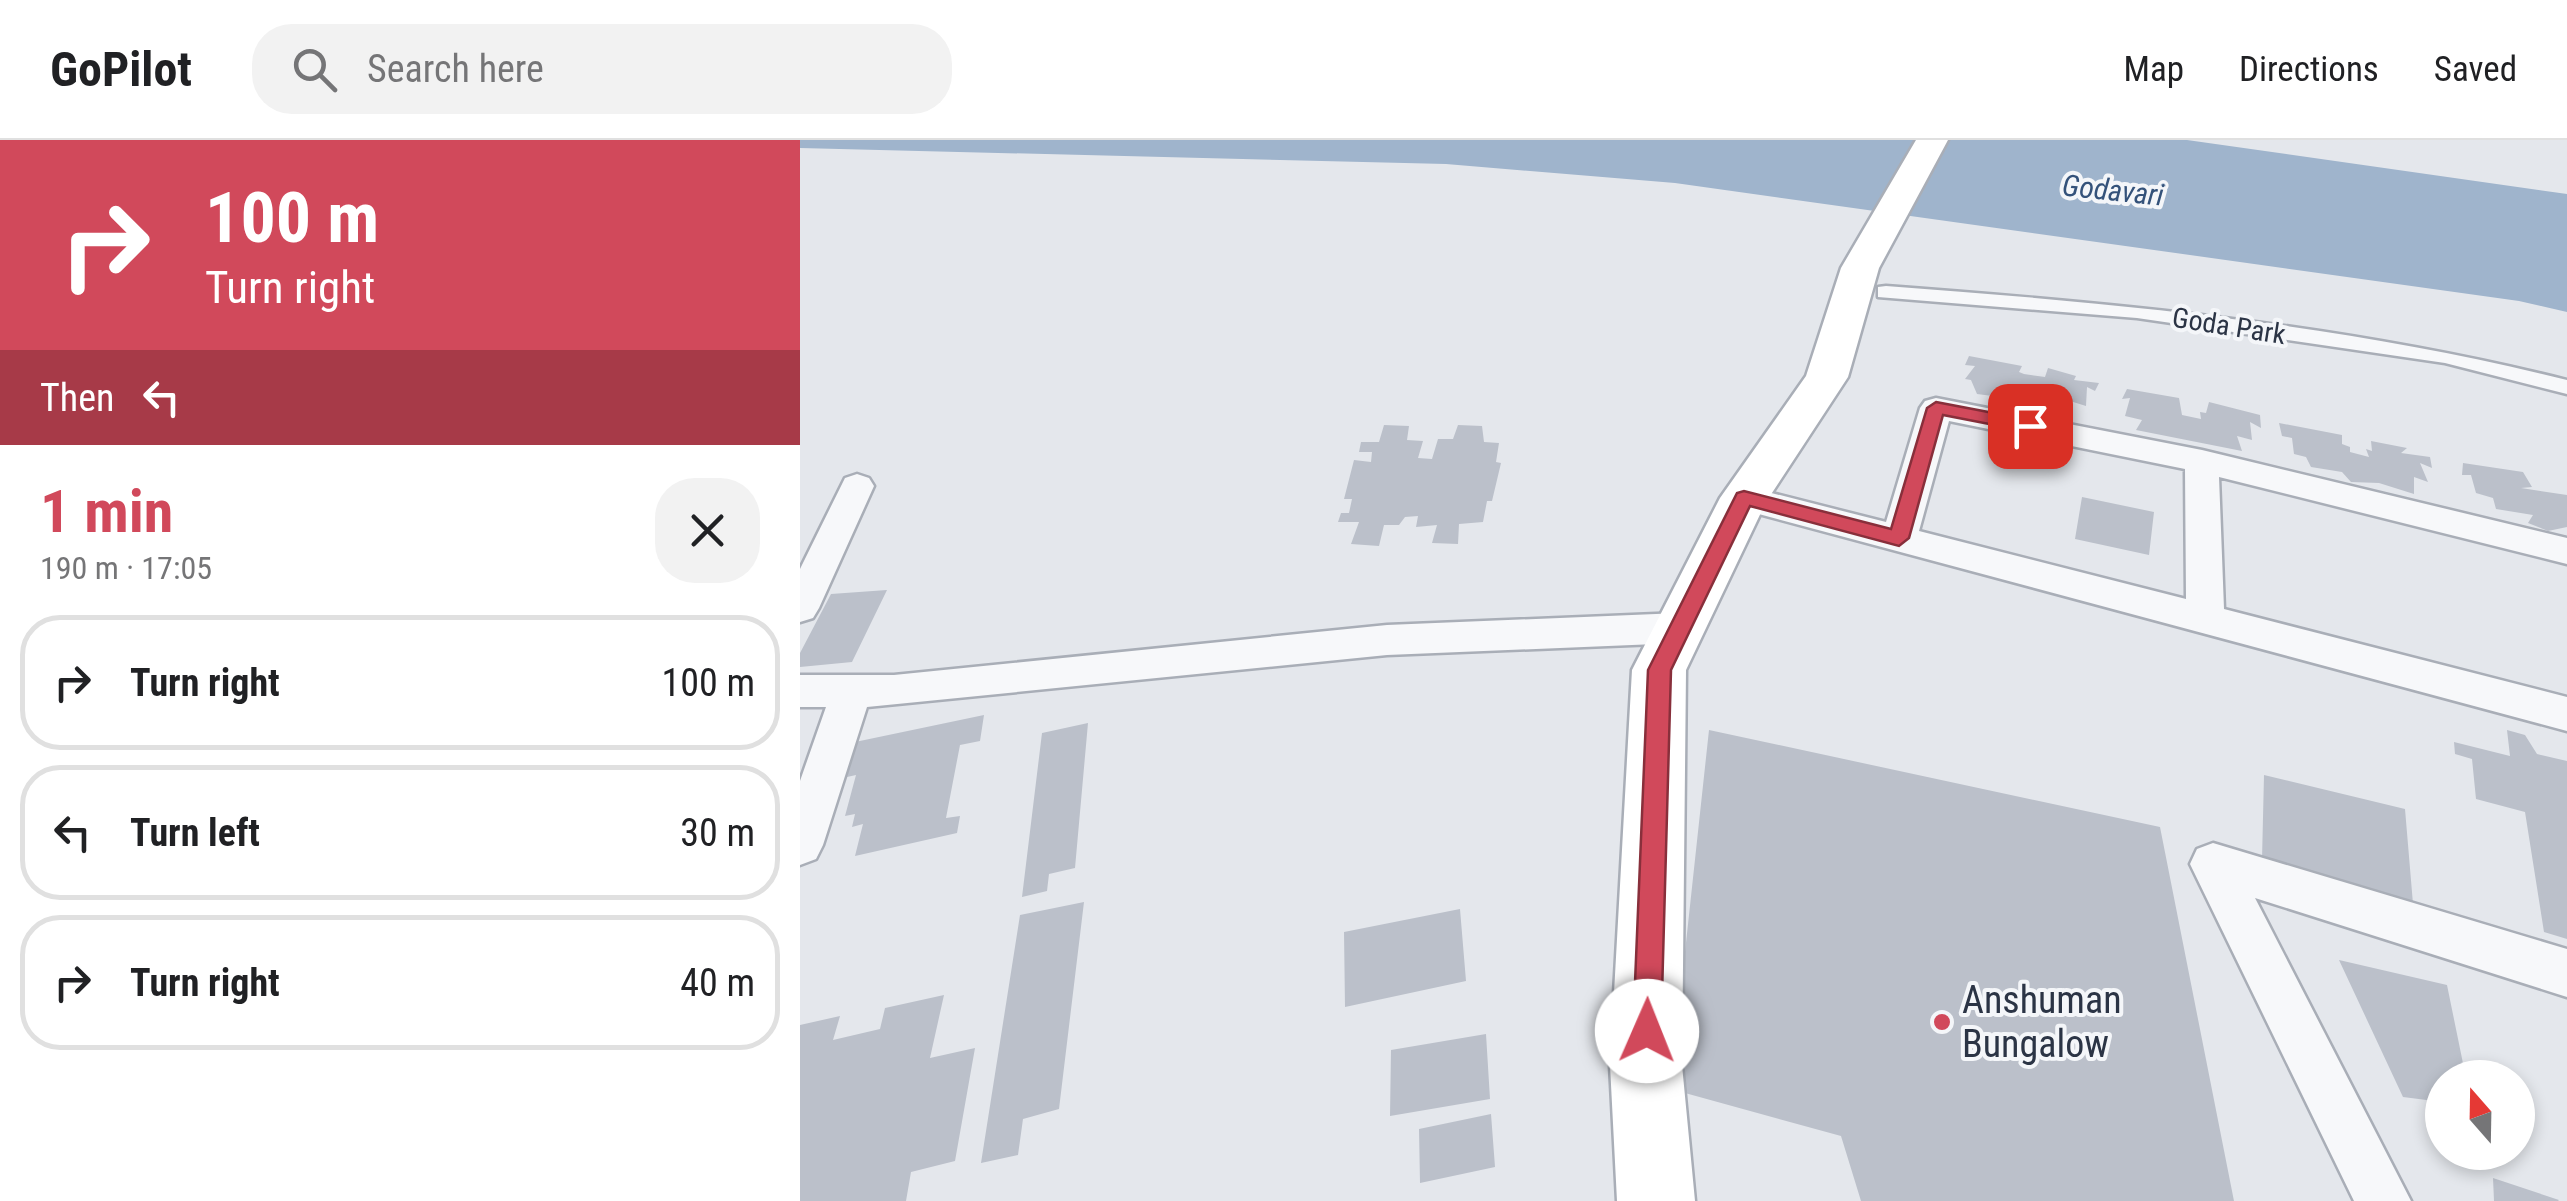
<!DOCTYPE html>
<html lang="en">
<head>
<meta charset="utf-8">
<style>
  body { margin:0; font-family:"Roboto Condensed",sans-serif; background:#f2f2f2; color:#202124; height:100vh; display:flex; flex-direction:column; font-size:38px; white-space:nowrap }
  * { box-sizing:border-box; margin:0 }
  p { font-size:32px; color:#757577 }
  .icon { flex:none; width:55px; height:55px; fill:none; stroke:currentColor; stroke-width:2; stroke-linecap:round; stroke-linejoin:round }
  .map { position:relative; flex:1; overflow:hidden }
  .drawer { display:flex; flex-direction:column; background:#fff; width:800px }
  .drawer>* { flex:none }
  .banner { background:#d1495b; color:#fff; overflow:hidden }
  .needle { width:65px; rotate:340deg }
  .tools { position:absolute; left:1625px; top:920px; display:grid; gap:20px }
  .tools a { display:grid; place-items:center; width:110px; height:110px; border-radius:50%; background:#fff; box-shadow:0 5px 15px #0003; font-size:50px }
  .pin { position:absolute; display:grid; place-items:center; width:85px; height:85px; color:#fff; margin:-42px; border-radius:20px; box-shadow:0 5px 15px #0006 }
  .me { position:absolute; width:110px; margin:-55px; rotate:1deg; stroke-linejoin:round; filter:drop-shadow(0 0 8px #0008) }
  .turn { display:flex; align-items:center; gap:35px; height:210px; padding:0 40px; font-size:45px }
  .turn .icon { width:130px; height:130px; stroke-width:2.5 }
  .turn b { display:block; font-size:70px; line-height:85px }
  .then { display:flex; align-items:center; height:95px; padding:0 40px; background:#0003; gap:20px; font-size:38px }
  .round { display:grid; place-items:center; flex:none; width:105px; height:105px; border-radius:40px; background:#f2f2f2 }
  .overview { display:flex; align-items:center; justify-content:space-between; height:170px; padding:0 40px }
  h1 { font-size:60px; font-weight:700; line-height:75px; color:#d1495b }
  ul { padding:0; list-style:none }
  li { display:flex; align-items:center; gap:30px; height:135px; margin:0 20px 15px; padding:0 20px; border:5px solid #e0e0e0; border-radius:40px }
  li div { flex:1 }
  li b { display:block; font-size:38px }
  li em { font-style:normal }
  header { display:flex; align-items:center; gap:60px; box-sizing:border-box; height:140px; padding:0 50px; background:#fff; border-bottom:2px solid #e0e0e0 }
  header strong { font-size:48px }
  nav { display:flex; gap:55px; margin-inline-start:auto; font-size:35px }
  .search { width:700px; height:90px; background:#f2f2f2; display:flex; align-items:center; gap:25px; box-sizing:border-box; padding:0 35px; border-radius:40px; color:#757577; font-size:38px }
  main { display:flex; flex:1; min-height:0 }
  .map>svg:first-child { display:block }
</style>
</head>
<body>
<header>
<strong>GoPilot</strong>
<div class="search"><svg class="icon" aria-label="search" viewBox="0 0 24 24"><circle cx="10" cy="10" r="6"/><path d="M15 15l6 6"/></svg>Search here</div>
<nav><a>Map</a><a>Directions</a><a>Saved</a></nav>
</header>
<main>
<section class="drawer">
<div class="banner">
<div class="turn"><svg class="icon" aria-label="right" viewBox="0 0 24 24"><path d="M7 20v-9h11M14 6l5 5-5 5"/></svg><div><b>100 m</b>Turn right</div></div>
<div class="then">Then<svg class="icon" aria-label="left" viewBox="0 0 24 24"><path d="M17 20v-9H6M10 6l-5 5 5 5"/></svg></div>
</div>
<div class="overview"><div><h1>1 min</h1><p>190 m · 17:05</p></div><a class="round"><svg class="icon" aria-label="close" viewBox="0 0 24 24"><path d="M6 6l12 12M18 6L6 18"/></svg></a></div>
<ul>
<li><svg class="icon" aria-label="right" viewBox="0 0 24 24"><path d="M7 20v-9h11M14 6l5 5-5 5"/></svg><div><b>Turn right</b></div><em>100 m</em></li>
<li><svg class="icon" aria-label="left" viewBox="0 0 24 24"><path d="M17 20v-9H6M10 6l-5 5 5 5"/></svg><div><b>Turn left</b></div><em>30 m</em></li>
<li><svg class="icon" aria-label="right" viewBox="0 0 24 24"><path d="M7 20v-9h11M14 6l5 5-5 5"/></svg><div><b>Turn right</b></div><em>40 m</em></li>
</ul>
</section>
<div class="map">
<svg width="1767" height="1061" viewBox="0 0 1767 1061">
  <rect width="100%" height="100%" fill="#e4e7ec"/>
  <!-- water -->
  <path fill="#9fb4cc" d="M0,0H1387L1767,54V172L1719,161L875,43L646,24L0,8Z"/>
  <!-- building -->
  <path fill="#bbc0ca" d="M1169,216L1222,226L1219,232L1224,234L1245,237L1248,228L1276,236L1274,240L1299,243L1295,251L1287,247L1286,266L1270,261L1268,271L1243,265L1237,270L1220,266L1216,259L1177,254L1171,240L1165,239L1175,226L1165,225Z
    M1327,249L1379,258L1382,275L1401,279L1400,272L1406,273L1409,262L1460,275L1461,288L1450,282L1452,300L1437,296L1442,311L1336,290L1342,280L1325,276L1330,258L1322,259Z
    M1479,283L1542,295V304L1550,307V312L1569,317L1566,309L1572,311L1571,301L1607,308L1601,313L1630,317L1632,328L1620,323L1628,342L1614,337V354L1579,343L1551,342L1542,332L1511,327L1506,317L1494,314L1492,298L1482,296Z
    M584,285L609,286L607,300L623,301L618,318L632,319L638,299H653L658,285L682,286L684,302L699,303L696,322L701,323L692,361H687L683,382L659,384L658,404L632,403L637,385L616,387L618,376L605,377L599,385H584L579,406L551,404L559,382H538L541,373H549L552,359H544L554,320L571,322L572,312H559L561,302H579Z
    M1663,323L1723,332L1732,347L1721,348L1767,355V387L1748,391L1728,383L1733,375L1696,369L1693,358L1676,353L1671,335H1662Z
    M1282,357L1354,372L1349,415L1275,399Z
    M87,450L52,522L0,527V513L31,454Z
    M184,575L180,601L160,605L146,678L160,676L157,693L55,716L63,684L52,687L55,674L45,676L56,635L47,637L55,602Z
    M288,583L275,728L249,734L247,751L222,757L242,593Z
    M909,590L1360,687L1434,1061H1061L1041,996L885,953V812Z
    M1707,590L1725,595L1737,614L1767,621V799L1744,792L1725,672L1676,659L1672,619L1655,614L1654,602L1710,616Z
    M1464,635L1605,669L1613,764L1462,720Z
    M284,762L259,969L223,979L218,1015L181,1023L220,775Z
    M660,769L666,841L545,867L544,792Z
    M1539,820L1647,845L1666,938H1642V962L1603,957Z
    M144,855L130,918L175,908L155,1021L111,1032L106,1061H0V885L40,876L33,900L80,889L85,868Z
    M686,894L690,959L590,976L591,910Z
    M691,974L695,1027L620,1043L619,989Z
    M1693,1038L1759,1060L1758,1061H1694Z"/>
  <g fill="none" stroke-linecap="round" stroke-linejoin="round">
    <!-- pedestrian casing -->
    <g stroke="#a9aeb7" stroke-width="5">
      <path id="pedestrian" d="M1086,146C1315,163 1543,184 1767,240V254L1645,223L1337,178L1078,157V147Z"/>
    </g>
    <!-- minor casing -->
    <g stroke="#a9aeb7" stroke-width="5">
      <path id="minor" d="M1136,258L1402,310L1767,398V424L1419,337L1424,469L1767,557V591L944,370L932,367L927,358L932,349L944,346L1086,382L1120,268L1125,261ZM1149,281L1385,329L1386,459L1119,391Z
        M57,334L69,338L74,346L19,468L13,478L0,482V429L45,338Z
        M880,473L894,477L899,488L894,499L880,503L587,515L67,567L23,705L16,719L0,725V641L26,567H0V535H94L587,485Z
        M1413,703L1767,809V857L1455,758L1611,1061H1554L1390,724L1397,709Z"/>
    </g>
    <!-- secondary casing -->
    <g stroke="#a9aeb7" stroke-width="5">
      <path id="secondary" d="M1116,0H1148L1079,128L1048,237L966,362L886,530L882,925L895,1061H817L810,925L832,530L920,358L1006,236L1041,128Z"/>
    </g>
    <!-- pedestrian -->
    <use href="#pedestrian" fill="#f7f8fa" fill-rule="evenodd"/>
    <!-- minor -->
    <use href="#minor" fill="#f7f8fa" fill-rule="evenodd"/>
    <!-- secondary -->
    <use href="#secondary" fill="#fff" fill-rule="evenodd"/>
  </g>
  <!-- route -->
  <path fill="#d1495b" stroke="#882f3b" stroke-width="2.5" d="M1136,262L1230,280L1239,286L1230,292L1143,275L1109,398L1099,406L950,366L871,530L861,891L857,901L847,905L837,901L833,891L848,530L937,353L944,351L1091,389L1127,268Z"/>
  <!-- markers -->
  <circle fill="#d1495b" stroke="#f4f6f9" stroke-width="4" cx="1142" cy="882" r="10"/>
  <g text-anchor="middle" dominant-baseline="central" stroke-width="8" stroke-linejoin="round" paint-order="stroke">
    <!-- far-street labels -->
    <g font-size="28" fill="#2b3445" stroke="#f4f6f9">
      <text transform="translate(1429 186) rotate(9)">Goda Park</text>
    </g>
    <!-- far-water labels -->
    <g font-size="30" font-style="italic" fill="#34527a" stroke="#f4f6f9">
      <text transform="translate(1313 50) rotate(6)">Godavari</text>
    </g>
    <!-- near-poi labels -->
    <g font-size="38" fill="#2b3445" stroke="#f4f6f9" text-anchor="start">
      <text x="1162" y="860">Anshuman<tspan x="1162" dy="44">Bungalow</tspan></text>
    </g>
  </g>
</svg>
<div class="tools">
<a><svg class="needle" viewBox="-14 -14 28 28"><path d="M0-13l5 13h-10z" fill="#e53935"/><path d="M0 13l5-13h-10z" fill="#757577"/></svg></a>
</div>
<div class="pin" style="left:1230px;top:286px;background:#d93025"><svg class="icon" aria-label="arrive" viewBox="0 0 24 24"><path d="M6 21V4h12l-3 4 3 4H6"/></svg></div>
<svg class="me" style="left:847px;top:891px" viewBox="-20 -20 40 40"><circle r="19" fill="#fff"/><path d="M0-13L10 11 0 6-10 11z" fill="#d1495b"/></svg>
</div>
</main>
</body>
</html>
